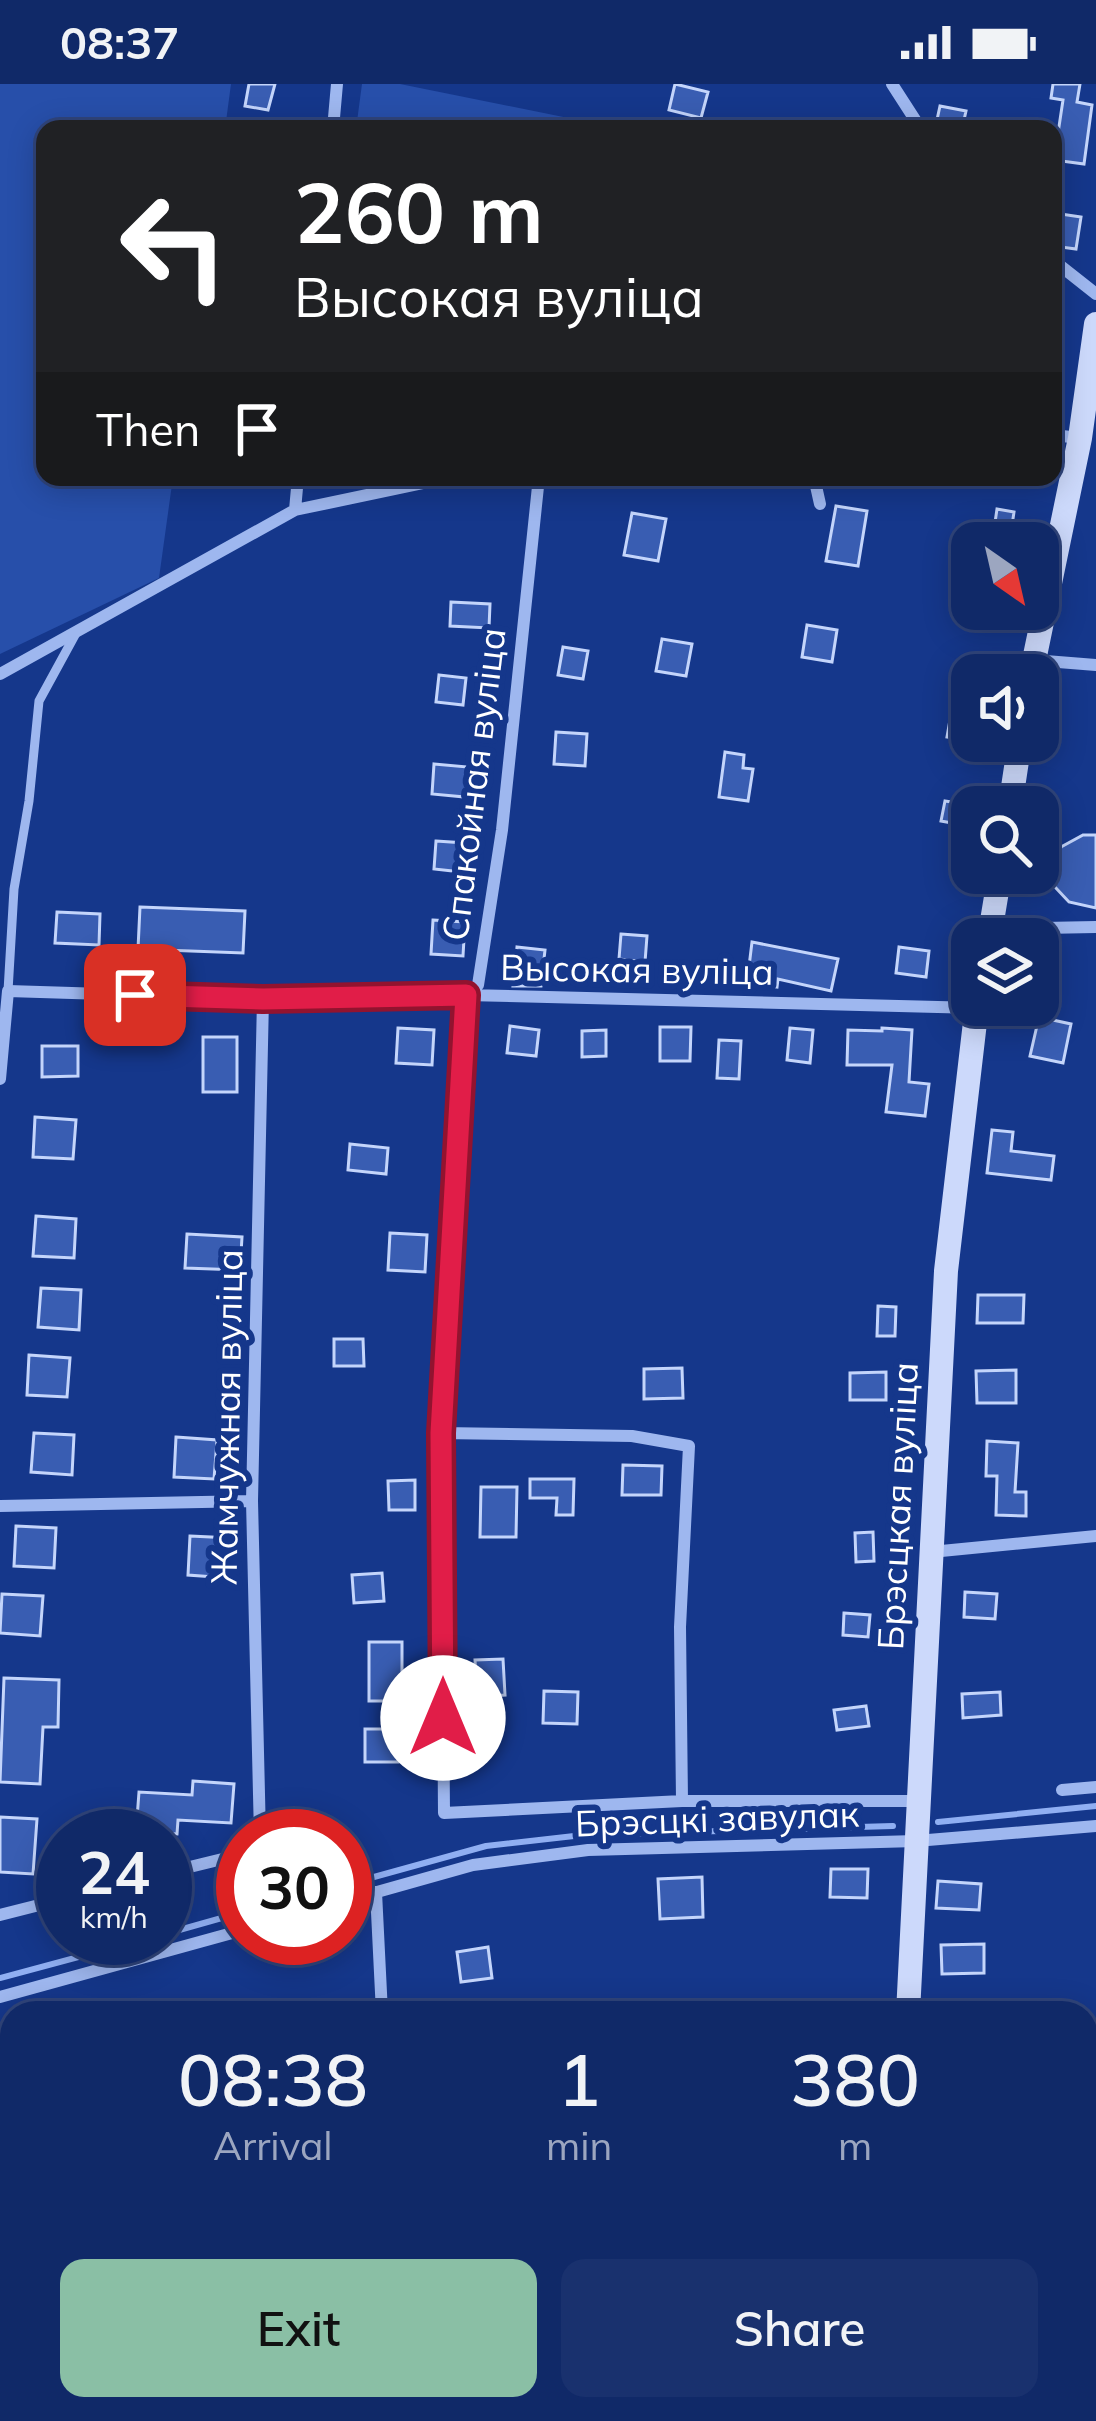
<!DOCTYPE html>
<html lang="en">
<head>
<meta charset="utf-8">
<style>
  body { margin:0; font-family:Mulish,sans-serif; background:#19316e; color:#f1f3f6; height:100vh; display:flex; flex-direction:column; font-size:45px; white-space:nowrap }
  * { box-sizing:border-box; margin:0 }
  p { font-size:39px; color:#9ca6c0 }
  .icon { flex:none; width:66px; height:66px; fill:none; stroke:currentColor; stroke-width:2; stroke-linecap:round; stroke-linejoin:round }
  .map { position:relative; flex:1; overflow:hidden }
  .side { position:absolute; left:0px; top:1917px; width:1098px; height:420px; display:flex; flex-direction:column; background:#102968; border-radius:36px 36px 0 0; box-shadow:0 6px 30px #0003,0 0 0 3px #30457c }
  .side>* { flex:none }
  .banner { position:absolute; left:36px; top:36px; width:1026px; height:366px; border-radius:24px; box-shadow:0 6px 30px #0003,0 0 0 3px #30457c; background:#202124; color:#fff; overflow:hidden }
  .needle { width:78px; rotate:146deg }
  .controls { position:absolute; left:951px; top:438px; display:grid; gap:24px }
  .controls a { display:grid; place-items:center; width:108px; height:108px; border-radius:24px; background:#102968; box-shadow:0 6px 30px #0003,0 0 0 3px #30457c; font-size:60px }
  .speed { position:absolute; left:36px; top:1725px; display:flex; gap:24px; font-size:60px; font-weight:700; text-align:center }
  .speed>* { display:grid; place-content:center; width:156px; height:156px; border-radius:50%; background:#102968; box-shadow:0 6px 30px #0003,0 0 0 3px #30457c; line-height:1 }
  .speed small { font-size:30px; font-weight:400 }
  .speed .limit { border:18px solid #d22; background:#fff; color:#111 }
  .pin { position:absolute; display:grid; place-items:center; width:102px; height:102px; color:#fff; margin:-51px; border-radius:24px; box-shadow:0 6px 18px #0006 }
  .me { position:absolute; width:132px; margin:-66px; rotate:0deg; stroke-linejoin:round; filter:drop-shadow(0 0 9px #0008) }
  .turn { display:flex; align-items:center; gap:42px; height:252px; padding:0 60px; font-size:54px }
  .turn .icon { width:156px; height:156px; stroke-width:2.5 }
  .turn b { display:block; font-size:84px; line-height:102px }
  .then { display:flex; align-items:center; height:114px; padding:0 60px; background:#0003; gap:24px; font-size:45px }
  .eta { display:flex; justify-content:space-evenly; align-items:center; height:204px; text-align:center }
  .eta b { font-size:72px; font-weight:600; line-height:84px }
  .button { display:flex; gap:24px; margin-top:auto; padding:24px 60px }
  .button a { flex:1; height:138px; border-radius:24px; background:#8abfa5; color:#111; font-size:48px; font-weight:600; line-height:138px; text-align:center }
  .button a+a { background:#19316e; color:#f1f3f6 }
  .status { display:flex; justify-content:space-between; align-items:center; height:84px; padding:0 60px; background:#102968; direction:ltr }
  .status svg { height:33px; fill:currentColor }
  .map>svg:first-child { display:block }
</style>
</head>
<body>
<div class="status"><b>08:37</b><svg viewBox="0 0 49 12"><path d="M0 12V9h3v3zM5 12V6h3v6zM10 12V3h3v9zM15 12V0h3v12zM26 1h20v11H26zM47 4h2v5h-2z"/></svg></div>
<div class="map">
<svg width="1096" height="2337" viewBox="0 0 1096 2337">
  <rect width="100%" height="100%" fill="#15378b"/>
  <!-- green -->
  <path fill="#274faa" d="M0,0H231L225,45H45V393H173L159,494L0,570Z
    M362,0H400L598,40V45H356Z"/>
  <g fill="none" stroke-linecap="round" stroke-linejoin="round">
    <!-- stream -->
    <path stroke="#90aff2" stroke-width="6" d="M938,1738L1096,1722
      M345,1801L486,1762L583,1751L893,1742
      M165,1850L243,1828
      M0,1894L149,1854"/>
  </g>
  <!-- building -->
  <path fill="#395db2" stroke="#c4d5fb" stroke-width="3" d="M249,0H275L268,26L245,22Z
    M675,0L708,8L701,34L669,26Z
    M1053,0H1080L1077,18L1092,21L1084,80L1054,76L1063,16L1051,14Z
    M940,22L966,27L962,45H935Z
    M1054,129L1081,133L1076,165L1053,162Z
    M836,422L867,427L858,482L826,477Z
    M997,425L1014,428L1010,455L993,452Z
    M632,429L666,435L658,477L624,471Z
    M451,518L490,520L489,544L450,542Z
    M984,525H1011L1006,545L981,540Z
    M807,541L837,546L832,578L802,573Z
    M662,555L692,560L686,592L656,587Z
    M563,563L588,567L583,595L558,591Z
    M439,591L466,594L463,621L436,618Z
    M956,601L972,604V657L947,653Z
    M556,648L587,650L585,682L554,680Z
    M725,668L744,671L743,684L753,685L748,717L719,713Z
    M434,680L468,683L465,713L432,710Z
    M945,717L972,721L968,742L941,737Z
    M1083,751H1096V824L1069,818L1055,803L1052,791L1061,763Z
    M436,757L465,759L462,788L434,785Z
    M140,823L245,827L243,869L138,865Z
    M57,828L100,830L99,861L55,859Z
    M433,836L465,838L463,872L431,870Z
    M621,850L647,852L645,878L619,875Z
    M752,858L838,875L831,907L778,895L777,903L747,899Z
    M517,863L545,866L541,902H513Z
    M899,863L929,867L926,893L896,889Z
    M1039,933L1071,940L1063,979L1030,972Z
    M510,942L539,946L536,972L507,969Z
    M660,943H691L690,977H660Z
    M398,944L434,946L432,981L396,979Z
    M790,944L813,946L810,979L787,976Z
    M882,944L912,946L909,998L929,1000L925,1032L886,1028L892,981H847L848,946L882,947Z
    M606,946V972L582,973V947Z
    M203,953H237V1008H203Z
    M719,956L741,957L739,995L717,994Z
    M42,962H78V992L42,993Z
    M35,1033L76,1036L73,1075L33,1073Z
    M992,1046L1013,1048L1011,1067L1054,1072L1051,1096L987,1089Z
    M350,1060L388,1064L386,1090L348,1086Z
    M36,1132L76,1135L74,1174L33,1172Z
    M390,1149L427,1151L425,1188L388,1186Z
    M187,1150L242,1153L240,1186L185,1184Z
    M41,1204L81,1206L79,1246L38,1243Z
    M978,1211H1024L1023,1239H977Z
    M878,1222L896,1223L895,1252H877Z
    M334,1255H363L364,1282H334Z
    M29,1271L70,1274L67,1313L27,1311Z
    M682,1284L683,1314L644,1315V1285Z
    M1016,1286V1319H977L976,1287Z
    M886,1288V1316H850V1289Z
    M34,1349L74,1351L72,1391L31,1388Z
    M176,1353L217,1356L214,1395L174,1393Z
    M987,1357L1018,1359L1015,1408H1026V1432L996,1431L997,1392H986Z
    M623,1381L662,1382L661,1411H622Z
    M530,1395H574L573,1431H556L557,1414H530Z
    M415,1396V1426H389L388,1397Z
    M481,1403H517L516,1453H480Z
    M16,1442L56,1444L54,1484L14,1482Z
    M873,1448L874,1477L856,1478L855,1449Z
    M190,1452L231,1454L228,1494L188,1491Z
    M382,1489L384,1517L354,1519L352,1491Z
    M965,1508L997,1510L995,1535L964,1533Z
    M2,1510L43,1512L40,1552L0,1549Z
    M844,1529L870,1531L868,1553L843,1551Z
    M369,1558H402V1617H369Z
    M503,1575L505,1611L477,1613L475,1576Z
    M4,1594L59,1596L58,1643H43L40,1700L0,1698Z
    M544,1607L578,1608L577,1640L543,1639Z
    M1000,1608L1001,1631L963,1634L962,1610Z
    M866,1622L869,1642L837,1646L834,1626Z
    M365,1645H398V1678H365Z
    M193,1697L234,1700L231,1739L178,1736L177,1750L136,1748L139,1708L192,1711Z
    M0,1733L37,1735L33,1790L0,1788Z
    M831,1785H868L867,1814L830,1813Z
    M702,1793L703,1833L660,1835L658,1795Z
    M938,1797L981,1800L979,1826L936,1824Z
    M984,1860V1889L942,1890L941,1861Z
    M488,1863L492,1894L461,1898L457,1868Z"/>
  <g fill="none" stroke-linecap="round" stroke-linejoin="round">
    <!-- lane -->
    <path stroke="#9eb7ef" stroke-width="9" d="M8,907L14,805L29,717L39,617L75,551"/>
    <!-- street -->
    <path stroke="#9eb7ef" stroke-width="12" d="M892,0L921,45
      M333,45L337,0
      M1053,176L1096,210
      M1053,351L1080,354
      M539,393L502,746L478,901L466,911L441,1349L444,1729L682,1717H918
      M814,393L820,420
      M295,426L298,393
      M1033,576L1096,581
      M0,590L295,426L452,393
      M991,845L1096,843
      M0,995L8,907L263,915L466,911L977,924
      M441,1349L632,1352L689,1362L680,1543L682,1717
      M0,1422L252,1417
      M931,1468L1096,1452
      M1062,1706L1096,1703
      M260,1752L252,1417L263,915
      M165,1789L243,1770
      M376,1808L382,1929
      M345,1817L473,1781L588,1766L916,1757L1096,1742
      M0,1831L63,1815
      M0,1913L243,1846
      M0,2278L12,2279
      M533,2325L589,2337"/>
    <!-- secondary -->
    <path stroke="#ccd9fb" stroke-width="24" d="M1031,591L1080,354L1096,240
      M1010,723L1020,657
      M989,855L1000,789
      M908,1929L946,1187L977,921
      M884,2337L885,2325"/>
  </g>
  <g fill="none" stroke-linecap="round" stroke-linejoin="round">
    <!-- route casing -->
    <g stroke="#92132f" stroke-width="30">
      <path id="route" d="M135,911L263,915L466,911L441,1349L443,1634"/>
    </g>
    <!-- route -->
    <use href="#route" stroke="#e11d48" stroke-width="21"/>
  </g>
  <g text-anchor="middle" dominant-baseline="central" stroke-width="12" stroke-linejoin="round" paint-order="stroke">
    <!-- street labels -->
    <g font-size="36" fill="#fff" stroke="#15378b">
      <text transform="translate(473 700) rotate(-83)">Спакойная вуліца</text>
      <text transform="translate(637 885) rotate(1)">Высокая вуліца</text>
      <text transform="translate(226 1333) rotate(-89)">Жамчужная вуліца</text>
      <text transform="translate(897 1422) rotate(-87)">Брэсцкая вуліца</text>
      <text transform="translate(717 1734) rotate(-2)">Брэсцкі завулак</text>
    </g>
  </g>
</svg>
<div class="controls">
<a><svg class="needle" viewBox="-14 -14 28 28"><path d="M0-13l5 13h-10z" fill="#e53935"/><path d="M0 13l5-13h-10z" fill="#9ca6c0"/></svg></a>
<a><svg class="icon" aria-label="sound" viewBox="0 0 24 24"><path d="M4 9h4l5-4v14l-5-4H4zM17 9q2 3 0 6"/></svg></a>
<a><svg class="icon" aria-label="search" viewBox="0 0 24 24"><circle cx="10" cy="10" r="6"/><path d="M15 15l6 6"/></svg></a>
<a><svg class="icon" aria-label="layers" viewBox="0 0 24 24"><path d="M12 4l9 5-9 5-9-5zM3 14l9 5 9-5"/></svg></a>
</div>
<div class="speed"><div>24<small>km/h</small></div><div class="limit">30</div></div>
<div class="pin" style="left:135px;top:911px;background:#d93025"><svg class="icon" aria-label="arrive" viewBox="0 0 24 24"><path d="M6 21V4h12l-3 4 3 4H6"/></svg></div>
<svg class="me" style="left:443px;top:1634px" viewBox="-20 -20 40 40"><circle r="19" fill="#fff"/><path d="M0-13L10 11 0 6-10 11z" fill="#e11d48"/></svg>
<div class="banner">
<div class="turn"><svg class="icon" aria-label="left" viewBox="0 0 24 24"><path d="M17 20v-9H6M10 6l-5 5 5 5"/></svg><div><b>260 m</b>Высокая вуліца</div></div>
<div class="then">Then<svg class="icon" aria-label="arrive" viewBox="0 0 24 24"><path d="M6 21V4h12l-3 4 3 4H6"/></svg></div>
</div>
<section class="side">
<div class="eta">
<div><b>08:38</b><p>Arrival</p></div>
<div><b>1</b><p>min</p></div>
<div><b>380</b><p>m</p></div>
</div>
<div class="button"><a>Exit</a><a>Share</a></div>
</section>
</div>
</body>
</html>
